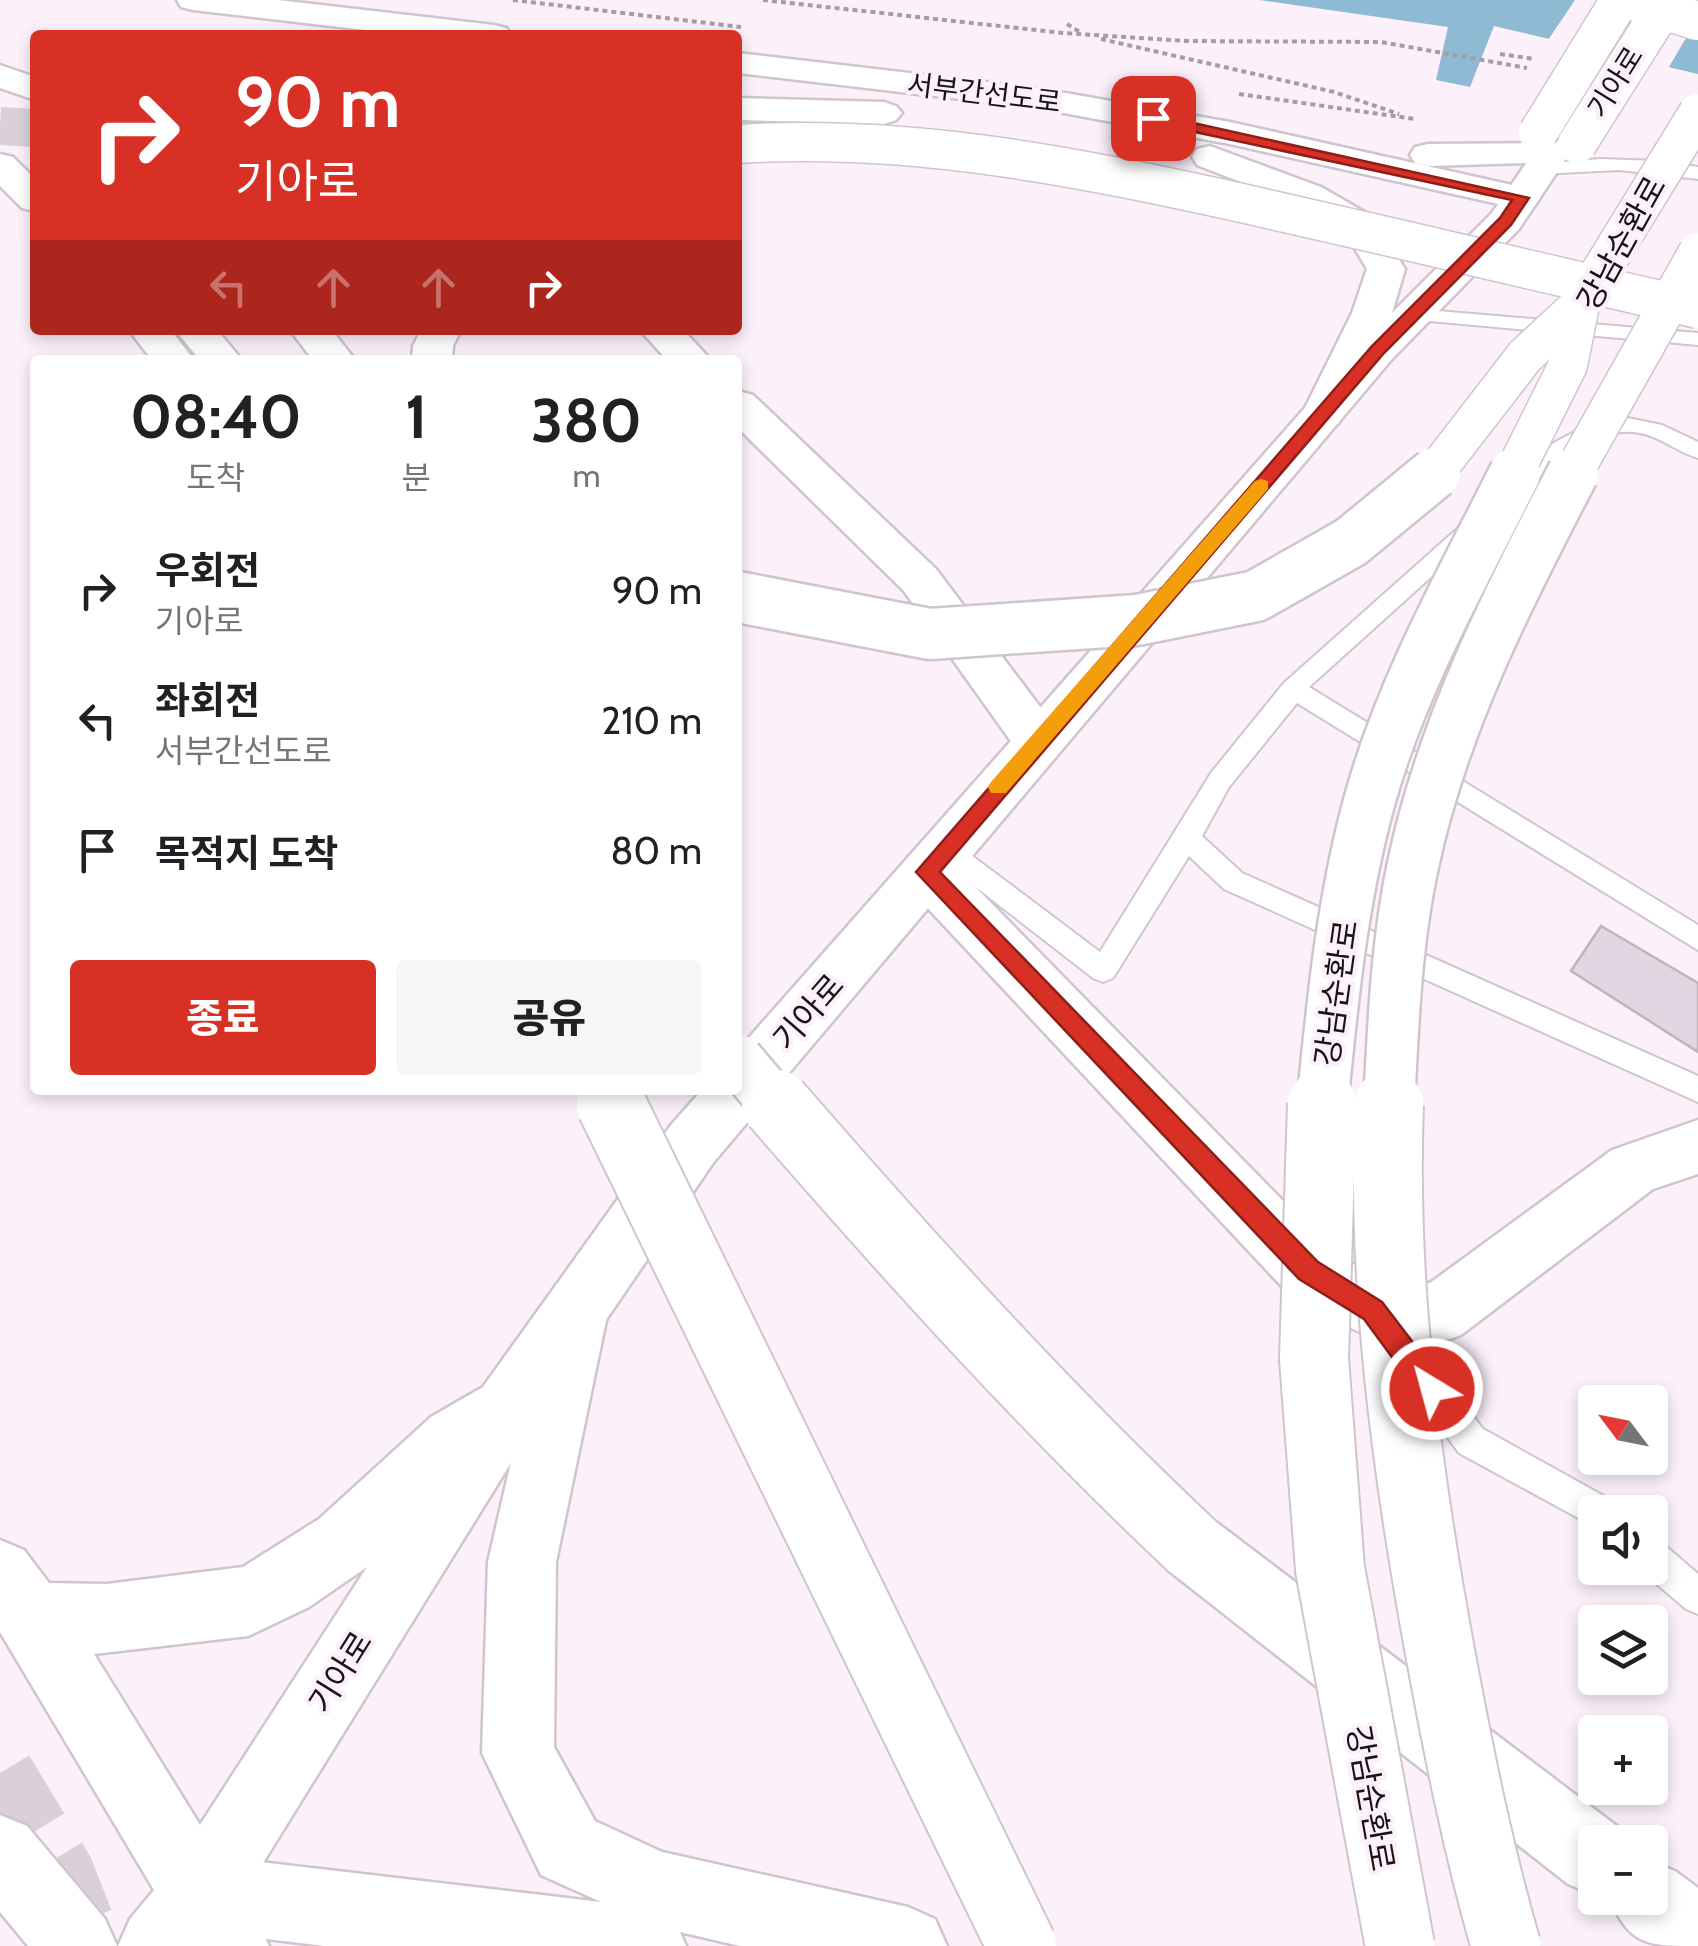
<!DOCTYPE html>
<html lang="ko">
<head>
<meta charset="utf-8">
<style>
  body { margin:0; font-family:Cabin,"Noto Sans KR",sans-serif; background:#f6f6f6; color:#202124; height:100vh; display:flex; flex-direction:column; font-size:38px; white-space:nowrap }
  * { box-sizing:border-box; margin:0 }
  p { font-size:32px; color:#757577 }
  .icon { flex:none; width:55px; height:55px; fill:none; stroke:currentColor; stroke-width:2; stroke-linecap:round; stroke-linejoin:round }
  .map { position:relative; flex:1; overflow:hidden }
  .panel { position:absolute; left:30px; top:355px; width:712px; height:740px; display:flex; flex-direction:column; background:#fff; border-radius:10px; box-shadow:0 5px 15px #0003 }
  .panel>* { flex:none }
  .guide { position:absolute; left:30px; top:30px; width:712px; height:305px; border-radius:10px; box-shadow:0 5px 15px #0003; background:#d93025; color:#fff; overflow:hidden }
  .needle { width:65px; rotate:302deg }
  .fabs { position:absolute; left:1578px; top:1385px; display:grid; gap:20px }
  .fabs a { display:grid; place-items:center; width:90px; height:90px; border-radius:10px; background:#fff; box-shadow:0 5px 15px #0003; font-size:50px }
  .pin { position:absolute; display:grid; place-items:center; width:85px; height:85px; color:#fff; margin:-42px; border-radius:20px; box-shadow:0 5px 15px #0006 }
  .me { position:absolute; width:110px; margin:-55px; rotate:323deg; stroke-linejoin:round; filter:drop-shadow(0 0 8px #0008) }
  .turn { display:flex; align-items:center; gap:35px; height:210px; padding:0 40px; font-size:45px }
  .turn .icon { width:130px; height:130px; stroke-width:2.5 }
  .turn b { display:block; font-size:70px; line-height:85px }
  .lanes { display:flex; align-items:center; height:95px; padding:0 40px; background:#0003; justify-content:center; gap:50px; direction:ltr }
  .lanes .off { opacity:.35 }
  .eta { display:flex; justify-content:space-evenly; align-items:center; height:170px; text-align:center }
  .eta b { font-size:60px; font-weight:800; line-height:70px }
  .button { display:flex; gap:20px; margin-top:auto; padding:20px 40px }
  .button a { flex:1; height:115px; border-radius:10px; background:#d93025; color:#fff; font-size:40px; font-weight:800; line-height:115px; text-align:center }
  .button a+a { background:#f6f6f6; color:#202124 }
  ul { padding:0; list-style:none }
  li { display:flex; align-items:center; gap:30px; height:130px; padding:0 40px }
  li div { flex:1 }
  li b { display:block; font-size:38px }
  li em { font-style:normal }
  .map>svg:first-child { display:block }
</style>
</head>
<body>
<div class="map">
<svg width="1698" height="1946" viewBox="0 0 1698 1946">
  <rect width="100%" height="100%" fill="#fcf1fb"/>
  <!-- water -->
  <path fill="#8fbad3" d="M1259,0H1698V74L1494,26L1470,87L1436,80L1448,27Z"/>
  <!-- pier -->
  <path fill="#fcf1fb" d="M1575,0H1698V34L1690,31L1666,72L1546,43Z"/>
  <!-- building -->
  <path fill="#e1d6e1" stroke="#bfb4be" stroke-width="2.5" d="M1601,926L1698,983V1052L1571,971Z"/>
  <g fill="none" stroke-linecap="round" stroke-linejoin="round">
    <!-- secondary-tunnel -->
    <path stroke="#dad0d9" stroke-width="68" stroke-dasharray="68 34" stroke-linecap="butt" d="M0,1773L60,1872L89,1946"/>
    <!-- trunk-tunnel -->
    <path stroke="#dad0d9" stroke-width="38" stroke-dasharray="38 19" stroke-linecap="butt" d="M0,126L35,128"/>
    <!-- service casing -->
    <g stroke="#d0c5cf" stroke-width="4">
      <path id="service" d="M1600,159L1659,161L1698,167V179L1619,170L1540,174L1531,169L1540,164Z
        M1414,309L1698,333V345L1407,319V311Z
        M1628,418L1662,425L1698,442V458C1680,453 1666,441 1648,435C1597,419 1555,465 1521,496L1513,498L1502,491C1530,452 1580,421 1628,418Z
        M1474,518L1485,526L1482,531L1309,687L1698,925V950L1297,703L1229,787L1202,836L1242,873L1698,1076V1102L1224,889L1189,856L1113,978L1103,982L1093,978L937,857L933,850L937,843L946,840L955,843L1100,952L1211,773L1284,683L1466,521Z
        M1413,1348L1424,1353L1483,1429L1611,1500L1616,1512H1595V1527L1459,1453L1402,1375L1397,1364L1402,1353Z
        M1650,1538L1662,1543L1698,1574V1614L1686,1609L1638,1568H1650Z"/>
    </g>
    <!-- minor casing -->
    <g stroke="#d0c5cf" stroke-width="5">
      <path id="minor" d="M640,330H683L711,360H667Z
        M738,391L753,395L936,569L1056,728L1063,741L1056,754L1038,760L1020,754L904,591L738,428Z
        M927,851L946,857L1331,1250L1381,1281L1430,1283L1612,1150L1698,1120V1174L1653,1189L1461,1335C1396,1361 1341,1325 1287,1292L908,887L901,872L908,857Z"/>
    </g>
    <!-- secondary casing -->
    <g stroke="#d0c5cf" stroke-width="5">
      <path id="secondary" d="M1553,140L1566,143L1571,151L1519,229L1392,359L713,1163L535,1424L243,1895L269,1946H118L130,1919L154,1890L0,1632V1540L24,1550L49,1583L107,1584L243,1567L319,1519L431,1417L483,1387L671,1125L702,1090H738V1050L1364,341L1492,213L1540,143ZM367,1567L200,1825L94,1654L248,1636L309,1607Z
        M0,1815L27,1826L105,1919L117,1946H28L0,1912Z"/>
    </g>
    <!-- trunk casing -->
    <g stroke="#d0c5cf" stroke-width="5">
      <path id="trunk" d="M177,0H278L494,25L506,28L511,35H408L193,10L181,7Z
        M738,53L1037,88L1230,122L1521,187L1534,190L1540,198L1534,206L1521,209L1230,144L1037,108L738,73Z
        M0,65L35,77V100L0,88Z
        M738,98L884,102L896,106L902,113L896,120L884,124L738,120Z
        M1550,143L1563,146L1568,154L1563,162L1428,166L1415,163L1410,155L1415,147L1428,144Z
        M1210,146L1321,187L1373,217L1405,269L1392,313L1338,424L1323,428L1308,424L1302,414L1352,313L1367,269L1345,232L1295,203L1197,165L1192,157L1197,149Z
        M290,330H332L355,360H313Z"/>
    </g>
    <!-- motorway casing -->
    <g stroke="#d0c5cf" stroke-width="5">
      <path id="motorway" d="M0,154L13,157L35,179V211L22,208L0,186Z
        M129,330H171L194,360H152Z
        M175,330H217L242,360H200Z
        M421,330H461L453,346L452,360H412L413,346Z
        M578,1276L600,1285L609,1306L556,1562L554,1747L595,1821L662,1852L908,1907L935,1919L947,1946H740L680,1932L686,1946H325L200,1931L173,1920L162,1893L173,1866L200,1855L601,1902L541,1875L482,1753L488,1562L547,1306L556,1285Z
        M1192,1512L1216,1522L1622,1830L1627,1842H1595V1895L1568,1884L1168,1570L1158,1546L1168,1522Z
        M1650,1861L1675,1871L1698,1888V1946C1649,1946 1629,1946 1610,1898H1650Z"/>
    </g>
    <!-- path -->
    <path stroke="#a59da4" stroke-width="4" stroke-dasharray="5 4" stroke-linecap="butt" d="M513,0L741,27
      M763,0L1063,33L1187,41L1381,42L1527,68
      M1067,24L1080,32
      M1101,39L1334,92L1399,114
      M1500,54L1534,59
      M1239,94L1415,119"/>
    <!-- service -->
    <use href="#service" fill="#fff" fill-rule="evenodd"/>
    <!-- minor -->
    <use href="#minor" fill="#fff" fill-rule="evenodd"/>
    <!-- secondary -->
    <use href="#secondary" fill="#fff" fill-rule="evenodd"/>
    <!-- trunk -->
    <use href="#trunk" fill="#fff" fill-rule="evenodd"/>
    <!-- motorway -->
    <use href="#motorway" fill="#fff" fill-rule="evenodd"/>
    <!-- secondary-bridge casing -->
    <g stroke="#d0c5cf" stroke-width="41" stroke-linecap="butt">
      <path id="secondary-bridge" d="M1538,133L1620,0
        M1577,144L1668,0"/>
    </g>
    <!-- trunk-bridge-far2 casing -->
    <g stroke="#d0c5cf" stroke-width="41" stroke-linecap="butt">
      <path id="trunk-bridge-far2" d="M1433,475L1525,356L1580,305
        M1513,475L1568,365L1580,305L1698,113
        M1572,475L1698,252"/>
    </g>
    <!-- trunk-bridge-far1 casing -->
    <g stroke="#d0c5cf" stroke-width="55" stroke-linecap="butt">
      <path id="trunk-bridge-far1" d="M738,597L930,634L1137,620L1256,596L1351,542L1435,473
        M1322,1107C1332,1004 1342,899 1370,799C1402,684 1462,579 1515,473
        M1389,1107C1393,1026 1396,944 1413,865C1442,727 1508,597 1573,473"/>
    </g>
    <!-- trunk-bridge casing -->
    <g stroke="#d0c5cf" stroke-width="72" stroke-linecap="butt">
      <path id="trunk-bridge" d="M1322,1104L1314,1359L1330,1569L1400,1946
        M1389,1104C1382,1284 1406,1465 1438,1641C1457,1744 1477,1846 1506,1946"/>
    </g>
    <!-- motorway-bridge-far2 casing -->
    <g stroke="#d0c5cf" stroke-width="41" stroke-linecap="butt">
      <path id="motorway-bridge-far2" d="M1630,0L1698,21
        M738,144C915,133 1083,168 1255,206C1403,239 1550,275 1698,309"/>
    </g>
    <!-- motorway-bridge-far1 casing -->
    <g stroke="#d0c5cf" stroke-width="55" stroke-linecap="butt">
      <path id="motorway-bridge-far1" d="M738,1060L778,1107
        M604,1090L612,1107"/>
    </g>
    <!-- motorway-bridge casing -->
    <g stroke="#d0c5cf" stroke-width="72" stroke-linecap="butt">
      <path id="motorway-bridge" d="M611,1104L1022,1946
        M776,1104C909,1257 1044,1407 1192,1546"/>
    </g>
    <!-- secondary-bridge -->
    <use href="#secondary-bridge" stroke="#fff" stroke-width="38"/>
    <!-- trunk-bridge-far2 -->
    <use href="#trunk-bridge-far2" stroke="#fff" stroke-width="38"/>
    <!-- trunk-bridge-far1 -->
    <use href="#trunk-bridge-far1" stroke="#fff" stroke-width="50"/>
    <!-- trunk-bridge -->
    <use href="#trunk-bridge" stroke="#fff" stroke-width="68"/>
    <!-- motorway-bridge-far2 -->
    <use href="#motorway-bridge-far2" stroke="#fff" stroke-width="38"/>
    <!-- motorway-bridge-far1 -->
    <use href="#motorway-bridge-far1" stroke="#fff" stroke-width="50"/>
    <!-- motorway-bridge -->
    <use href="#motorway-bridge" stroke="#fff" stroke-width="68"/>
  </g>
  <!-- route -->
  <path fill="#d93025" stroke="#8d1f18" stroke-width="2.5" d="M1153,114L1529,198L1511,225L1384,353L940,872L1318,1262L1382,1302L1441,1379L1445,1389L1441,1398L1432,1402L1422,1398L1364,1319L1299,1279L916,872L1372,346L1500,218L1512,200L1148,122V115Z"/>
  <!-- slow -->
  <path fill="#f59e0b" d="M1261,479L1268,481V489L1006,793H991L988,787L991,782L1255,481Z"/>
  <g text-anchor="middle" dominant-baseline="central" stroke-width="9" stroke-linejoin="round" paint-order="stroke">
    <!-- far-street labels -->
    <g font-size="28" fill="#171317" stroke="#fcf1fb">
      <text transform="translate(1615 82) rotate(-58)">기아로</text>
      <text transform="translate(984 93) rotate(7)">서부간선도로</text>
    </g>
    <!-- street labels -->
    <g font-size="32" fill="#171317" stroke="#fcf1fb">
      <text transform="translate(1621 243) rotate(-61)">강남순환로</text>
      <text transform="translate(1336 993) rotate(-82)">강남순환로</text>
      <text transform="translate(808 1012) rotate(-49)">기아로</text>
      <text transform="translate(340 1672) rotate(-58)">기아로</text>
      <text transform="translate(1371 1798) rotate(80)">강남순환로</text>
    </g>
  </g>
</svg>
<div class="fabs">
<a><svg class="needle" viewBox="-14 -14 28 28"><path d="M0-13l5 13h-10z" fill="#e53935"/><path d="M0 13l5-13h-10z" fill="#757577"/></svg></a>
<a><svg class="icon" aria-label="sound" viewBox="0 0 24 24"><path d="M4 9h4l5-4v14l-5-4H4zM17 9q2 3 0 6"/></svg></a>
<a><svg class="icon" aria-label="layers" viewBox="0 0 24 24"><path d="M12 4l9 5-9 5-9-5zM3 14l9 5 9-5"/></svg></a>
<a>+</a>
<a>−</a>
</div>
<div class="pin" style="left:1153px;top:118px;background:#d93025"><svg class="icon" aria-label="arrive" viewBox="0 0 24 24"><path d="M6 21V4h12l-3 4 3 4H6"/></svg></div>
<svg class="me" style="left:1432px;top:1389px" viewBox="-20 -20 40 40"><circle r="17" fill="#d93025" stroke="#fff" stroke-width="3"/><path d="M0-11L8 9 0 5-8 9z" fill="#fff"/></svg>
<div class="guide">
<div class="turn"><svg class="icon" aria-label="right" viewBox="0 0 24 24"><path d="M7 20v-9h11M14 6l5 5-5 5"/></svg><div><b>90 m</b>기아로</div></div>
<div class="lanes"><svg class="icon off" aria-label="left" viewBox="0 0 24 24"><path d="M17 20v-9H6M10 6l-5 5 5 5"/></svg><svg class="icon off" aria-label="ahead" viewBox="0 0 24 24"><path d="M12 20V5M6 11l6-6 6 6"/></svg><svg class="icon off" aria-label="ahead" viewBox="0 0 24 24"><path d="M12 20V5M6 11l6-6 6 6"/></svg><svg class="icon" aria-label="right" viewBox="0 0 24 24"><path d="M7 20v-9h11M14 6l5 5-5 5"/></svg></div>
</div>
<section class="panel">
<div class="eta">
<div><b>08:40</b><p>도착</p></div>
<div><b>1</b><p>분</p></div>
<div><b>380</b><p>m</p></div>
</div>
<ul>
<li><svg class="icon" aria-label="right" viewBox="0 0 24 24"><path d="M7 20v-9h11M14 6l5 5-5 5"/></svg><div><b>우회전</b><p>기아로</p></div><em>90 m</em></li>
<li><svg class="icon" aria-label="left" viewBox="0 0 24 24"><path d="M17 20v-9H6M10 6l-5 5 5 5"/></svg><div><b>좌회전</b><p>서부간선도로</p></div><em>210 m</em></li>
<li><svg class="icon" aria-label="arrive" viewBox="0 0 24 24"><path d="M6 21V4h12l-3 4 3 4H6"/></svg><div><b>목적지 도착</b></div><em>80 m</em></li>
</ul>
<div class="button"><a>종료</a><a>공유</a></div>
</section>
</div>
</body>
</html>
